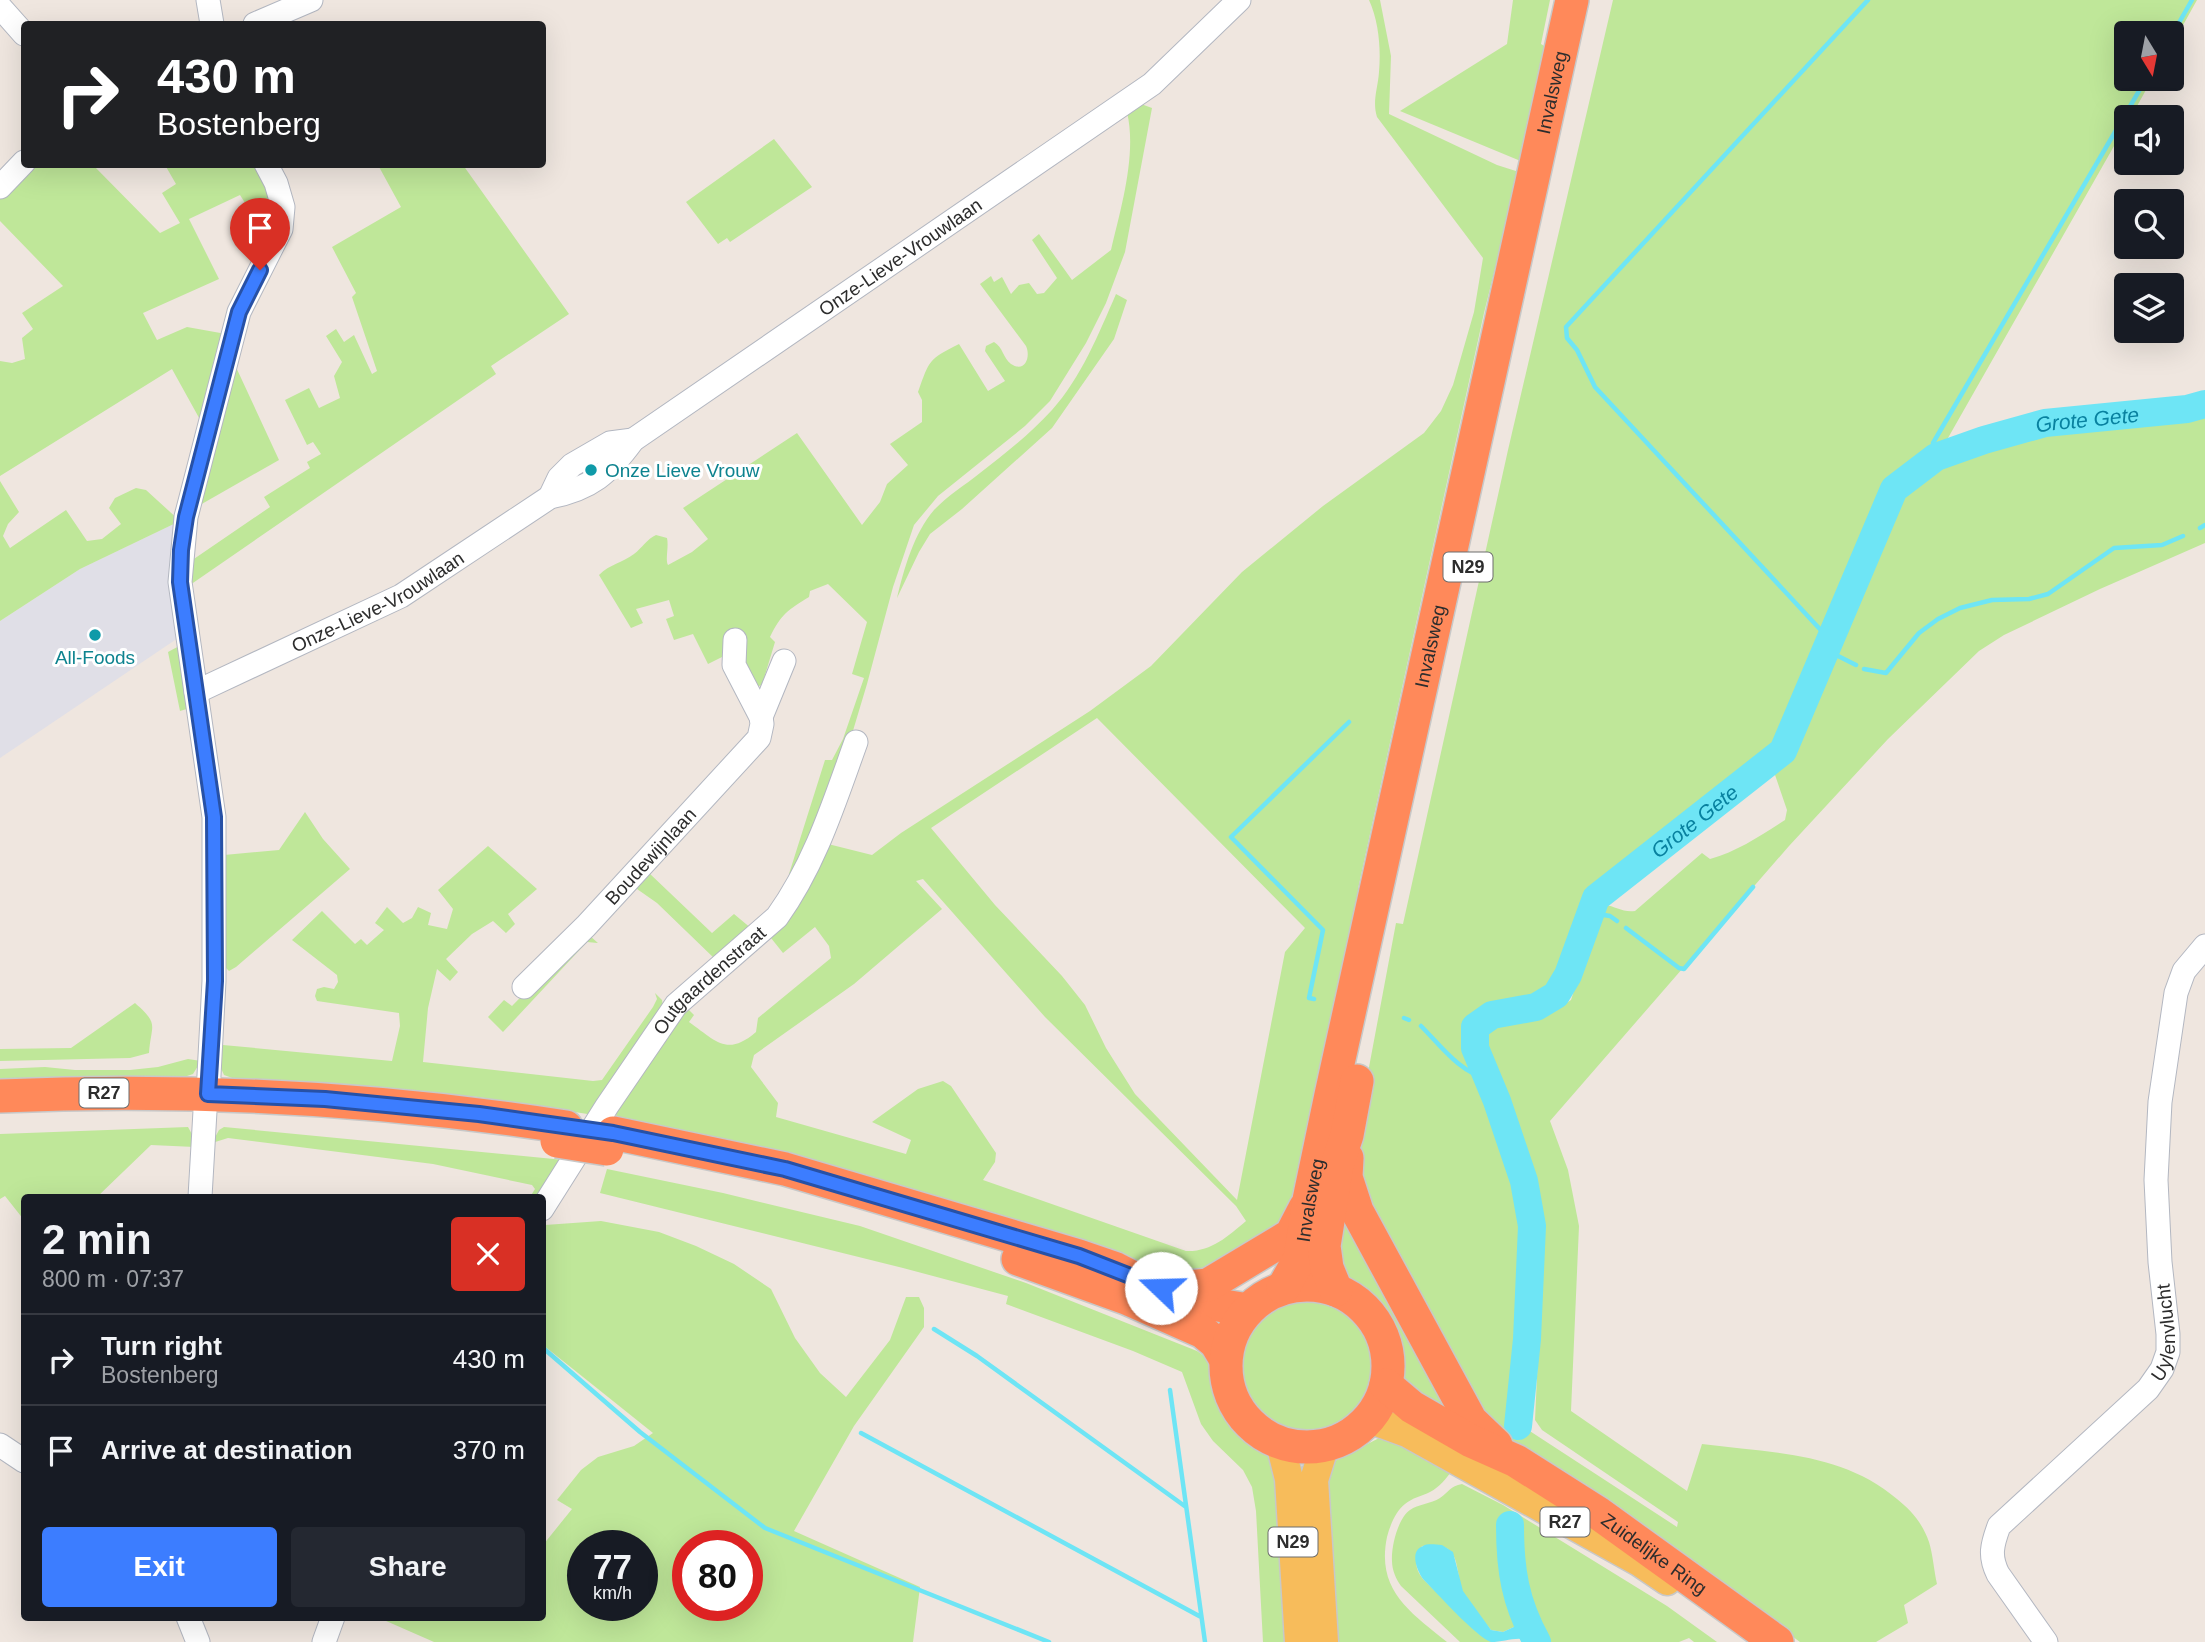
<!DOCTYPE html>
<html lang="en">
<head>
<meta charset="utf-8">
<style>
  body { margin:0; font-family:Arial,sans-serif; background:#242831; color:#f1f3f6; height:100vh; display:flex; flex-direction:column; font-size:26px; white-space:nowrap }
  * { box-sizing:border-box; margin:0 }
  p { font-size:23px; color:#9ea1a6 }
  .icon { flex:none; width:38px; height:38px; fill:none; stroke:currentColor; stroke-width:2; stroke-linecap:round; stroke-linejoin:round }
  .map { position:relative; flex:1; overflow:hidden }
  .side { position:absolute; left:21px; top:1194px; width:525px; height:427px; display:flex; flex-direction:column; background:#171b24; border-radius:7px; box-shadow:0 7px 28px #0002 }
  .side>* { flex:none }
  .banner { position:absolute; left:21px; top:21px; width:525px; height:147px; border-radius:7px; box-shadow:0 7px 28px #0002; background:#202124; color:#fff; overflow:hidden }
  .needle { width:46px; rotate:170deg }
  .tools { position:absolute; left:2114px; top:21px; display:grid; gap:14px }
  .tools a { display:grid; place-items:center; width:70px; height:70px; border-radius:7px; background:#171b24; box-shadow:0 7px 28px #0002; font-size:35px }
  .speed { position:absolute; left:567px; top:1530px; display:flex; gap:14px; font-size:35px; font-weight:700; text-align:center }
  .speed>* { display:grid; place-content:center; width:91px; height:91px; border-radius:50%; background:#171b24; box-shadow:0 7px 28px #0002; line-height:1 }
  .speed small { font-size:18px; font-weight:400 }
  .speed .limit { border:10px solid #d22; background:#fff; color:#111 }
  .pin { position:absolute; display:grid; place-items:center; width:60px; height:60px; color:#fff; margin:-72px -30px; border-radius:50% 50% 50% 0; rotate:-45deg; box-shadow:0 0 7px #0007 }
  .pin .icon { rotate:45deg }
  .me { position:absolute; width:77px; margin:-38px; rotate:291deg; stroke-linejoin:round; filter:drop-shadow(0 0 5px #0008) }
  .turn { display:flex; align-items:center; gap:24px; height:147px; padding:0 21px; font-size:32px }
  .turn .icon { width:91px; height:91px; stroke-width:2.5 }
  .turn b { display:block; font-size:49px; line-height:60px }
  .round { display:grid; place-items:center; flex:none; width:74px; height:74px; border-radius:7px; background:#242831 }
  .overview { display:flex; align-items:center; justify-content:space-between; height:119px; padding:0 21px }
  h1 { font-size:42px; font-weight:700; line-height:52px }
  .action { display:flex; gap:14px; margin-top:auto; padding:14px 21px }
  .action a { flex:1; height:80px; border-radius:7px; background:#3c7dff; color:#fff; font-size:28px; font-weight:700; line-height:80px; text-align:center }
  .action a+a { background:#242831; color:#f1f3f6 }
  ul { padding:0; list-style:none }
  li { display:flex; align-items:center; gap:21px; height:91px; padding:0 21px; border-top:2px solid #363941 }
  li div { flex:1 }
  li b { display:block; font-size:26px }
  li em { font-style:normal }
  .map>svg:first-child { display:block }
</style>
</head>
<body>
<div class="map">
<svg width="2205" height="1642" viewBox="0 0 2205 1642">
  <rect width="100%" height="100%" fill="#efe6df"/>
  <!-- industrial -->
  <path fill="#e0dfe7" d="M180,521L181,636L0,758V621L80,569Z"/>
  <!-- green -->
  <path fill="#bfe799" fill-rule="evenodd" d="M1369,0H1380L1391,56L1389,114L1497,165L1519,172L1484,313L1358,889L1367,892L1296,1213L1212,1275L1181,1276L1052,1235L617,1119L616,1113L686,1007L694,1015L689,1022C716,1041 727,1057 756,1032L758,1018L831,958L829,946L815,927L783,953L767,933L824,843L872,855L901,833L1090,711L1151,666L1242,572L1323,506L1424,433L1441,411L1453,385L1474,312L1483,258L1377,117C1372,101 1378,88 1379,72C1381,49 1379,22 1369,0ZM1097,718L1305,928L1285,952L1237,1200L1135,1094L1106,1048L1085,1005L1062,976L995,905L931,828ZM923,879L1045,1017L1236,1206L1246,1221C1227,1237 1211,1252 1186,1251L983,1180L995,1162L996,1153L951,1086L943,1081L918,1089L872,1122L911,1140L906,1154L776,1117L778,1103L751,1067L754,1055L854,984L942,909L916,881Z
    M1513,0H1550L1541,44L1546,47L1523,162L1400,111L1507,44Z
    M1613,0H2197L2172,45V33H2126V79H2152L2131,117H2126V125L1944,445L1887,486L1779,743L1631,856L1586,897L1554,985C1537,998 1516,997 1495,1003C1485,1006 1475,1012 1465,1019L1462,1033L1517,1187L1526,1256L1510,1418L1677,1527L1678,1522L1542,1430L1535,1420L1541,1290L1540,1215L1534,1180L1495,1068L1483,1042L1484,1029L1499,1021L1557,1009L1571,1000L1598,917L1604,905C1616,906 1623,913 1635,911L1702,853L1710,859C1738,851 1760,836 1785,820L1787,810L1773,769L1786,763L1793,755L1896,508L1906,490L1920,476L1993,445L2107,423L2205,413V543L2100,589L2004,635L1979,651L1888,739L1789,846L1550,1121L1568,1170L1579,1226L1571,1411L1687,1491L1702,1444C1771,1453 1842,1452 1897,1499C1911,1510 1923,1524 1929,1542C1933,1555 1934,1571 1937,1584L1904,1605L1908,1623L1876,1642H1800L1633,1518L1482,1424L1376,1230L1352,1158L1396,923L1403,924L1508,450Z
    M1141,104L1152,108L1125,252L1106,303L1086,343L1050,401L1025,426L938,496L914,525L893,587L867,684L843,764L798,878L789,874L825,760H832L843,739L864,678L852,674L867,622L828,584L810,591L809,597C788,610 781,614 770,637L775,642L762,685L756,687L746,678L742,630L733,631L729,635L722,657L708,664L693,634L674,640L666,619L674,616L669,600L636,609L643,623L631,628L599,575C610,564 622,563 634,554C642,548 647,539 656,535L667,538C669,547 665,560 668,565L692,552L708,539L683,508L797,433L862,525L880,502L887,484L908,465L890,444L922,422V400L918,392C930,359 928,360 959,344L988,391L1005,381L985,351L986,346L994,342C1003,347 1003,358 1011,364C1025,373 1031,357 1026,346L980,284L991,276L994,282L1002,277L1011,294L1019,285L1029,283L1037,294L1044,293L1057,278L1032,240L1039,234L1072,280L1111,250C1121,208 1137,154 1127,112Z
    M774,139L812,187L730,242L727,238L718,244L686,202Z
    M30,165H93L160,233L180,223L162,193L176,184L165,165H258C271,195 278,206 268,239L240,195L189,219L219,279L143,313L157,340L187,327L226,334L203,425L172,369L0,476V361L12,363L25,359L22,338L33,329L22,313L63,286L0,221V196Z
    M378,165H463L569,314L491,366L496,374L190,585L188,563L270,507L264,497L310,468L307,462L321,454L313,442L307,445L285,400L309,388L319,408L340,398L334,376L342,362L326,336L336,329L344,342L354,335L372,374L377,371L352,297L356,293L332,247L401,207Z
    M1116,294L1127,300L1114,339L1052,428L962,509L930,534L919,552L897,598C904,569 914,533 934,510C947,496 965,485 980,473C1005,454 1030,434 1052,410C1081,378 1099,333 1116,294Z
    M235,365L279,460L200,505Z
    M0,481L19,512L8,524L3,536L10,548L66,510L87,541L102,539L121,524L109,508L115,498L136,488L146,490L180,521L80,569L0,621Z
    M181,645L190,708L180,711L168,652Z
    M305,812L323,839L350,869L236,967L229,971L225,967L224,855L279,850Z
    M488,846L537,889L508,914L515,924L506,933L493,921L472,934L446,959L458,972L450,981L437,969L428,1008L423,1062L593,1081L602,1080L653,1007L657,999L655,993L662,1000L663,1006L594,1115L478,1097L235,1079L224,1075L216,1057L223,1045L392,1061L400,1026L399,1013L317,1001L315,996L317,989L324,987L334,989L338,982L337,975L292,940L322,911L355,944L361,939L367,945L384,930L375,923L387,907L403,923L412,918L418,907L431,913L428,925L447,929L453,909L438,890Z
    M648,872L712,933L734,914L752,929L716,960L657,903L637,889L629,891Z
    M590,936L598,943L587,942L503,1032L488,1017L504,1000L512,1006L567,950Z
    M135,1003C160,1025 151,1024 149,1053L130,1058L0,1061V1049L71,1048Z
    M188,1059L201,1061L193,1074L184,1077L0,1081V1069L45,1067L75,1070H130L158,1067Z
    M188,1127L194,1138L195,1147L151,1145L97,1197H24V1220L5,1196L0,1199V1134Z
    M224,1127L564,1160L539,1197H530L535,1189L532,1185L433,1164L228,1138L212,1143L219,1130Z
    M607,1169L723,1193L860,1226L1026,1283L1197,1351L1208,1359L1219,1405L1227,1419L1238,1432L1275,1460L1293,1642H1263L1256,1511L1252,1487L1243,1470L1213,1441L1201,1424L1182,1372L1133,1351L1006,1304L1008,1296L903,1268L600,1193Z
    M1341,1179L1472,1434L1398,1375L1393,1340L1379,1311L1367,1299L1348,1286L1335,1268Z
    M601,1221L659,1232L696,1246L734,1264L771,1289L795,1338L820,1373L846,1397L890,1340L906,1297H919L924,1308V1327L854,1426L794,1531L920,1587L913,1642H434L377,1617H542L543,1545L572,1509L557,1500L581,1470L598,1457L634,1446L653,1433L543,1345V1228L545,1225ZM583,1545H642V1605H583ZM688,1545H747V1605H688Z
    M1238 1367a68 68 0 1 1 136 0a68 68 0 1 1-136 0Z
    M1381,1437L1393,1439L1453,1470C1446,1478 1440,1487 1430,1492C1422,1496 1412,1498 1405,1504C1396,1511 1390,1525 1387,1537C1376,1590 1410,1612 1447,1642H1333L1328,1471L1335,1461Z
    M1462,1484L1503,1505L1667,1606L1717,1642H1694L1689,1638L1679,1642H1549C1544,1632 1538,1623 1532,1613C1520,1590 1511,1553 1523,1529L1500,1519C1490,1553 1508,1593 1518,1625L1503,1632L1491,1630C1482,1618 1467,1604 1462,1590C1454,1562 1461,1541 1422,1546C1416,1560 1413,1566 1423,1579L1478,1633L1492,1642H1460L1401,1586C1396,1579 1392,1570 1392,1561C1391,1547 1398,1518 1410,1510C1418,1504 1431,1504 1440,1498C1449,1492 1450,1486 1462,1484Z"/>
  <!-- water -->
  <path fill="#6ee5f5" d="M1442,1545L1453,1552L1463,1591L1491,1630L1503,1632L1518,1625L1528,1640C1516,1636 1504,1642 1491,1642C1475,1636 1437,1593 1423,1579C1417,1571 1409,1551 1423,1546C1428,1543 1436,1545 1442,1545Z"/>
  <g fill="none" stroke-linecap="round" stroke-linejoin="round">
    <!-- stream -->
    <path stroke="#6ee5f5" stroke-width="4.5" d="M2172,35L2192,0
      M1936,457L1933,443L2146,79
      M2200,528L2205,525
      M1830,640L1595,387L1577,350L1567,338L1566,327L1868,0
      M1826,650L1856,665
      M1864,669L1886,673L1919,633L1938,619L1960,608L1992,600L2029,599L2048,594L2114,548L2162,545L2183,536
      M1591,913L1610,916L1617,921
      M1626,928L1679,968L1684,969L1753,887
      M1314,999L1309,998L1323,930L1231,837L1349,722
      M1404,1018L1409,1020
      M1421,1026C1441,1046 1459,1072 1488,1079
      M934,1329L977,1356L1186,1507
      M542,1347L640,1432L765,1528L1049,1642
      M1170,1390L1205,1642
      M861,1433L1201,1617"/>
    <!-- river -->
    <g stroke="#6ee5f5" stroke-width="28">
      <path id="s1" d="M1518,1426L1527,1339L1532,1226L1524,1181L1497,1101L1475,1048V1027L1492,1015L1536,1007L1556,995L1568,975L1596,898L1783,751L1894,489L1936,457L1984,440L2045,423L2187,409L2205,404"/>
      <path d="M1510,1525C1510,1570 1515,1602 1537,1642"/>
    </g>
    <!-- minor casing -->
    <g stroke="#b3b7c1" stroke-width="25">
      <g id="minor">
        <path d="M208,0L212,24"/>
        <path d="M0,7L24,34"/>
        <path d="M255,24L311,0"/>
        <path d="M0,187L24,162"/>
        <path d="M550,497L559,478L572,465L610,443L633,440"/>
        <path id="s2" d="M196,692L401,596L550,497C591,489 609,473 633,440L1152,84L1239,0"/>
        <path d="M761,717L784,661"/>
        <path id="s3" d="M524,987L586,926L759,738L762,724L761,717L734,665L735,640"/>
        <path d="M208,1094L214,981V817L180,582L186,517L239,312L281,229L283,207L276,183L266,164"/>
        <path d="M200,1197L205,1111"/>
        <path id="s4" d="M542,1209L607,1106L676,1005L777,917C815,864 834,803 856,742"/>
        <path d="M0,1445L24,1461"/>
        <path d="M188,1617L198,1642"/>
        <path d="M324,1642L333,1617"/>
        <path id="s5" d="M2046,1642L1998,1574C1989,1556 1992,1545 1999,1526L2148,1389L2162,1369L2168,1352V1334L2160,1262L2156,1180L2160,1102L2176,993L2184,971L2205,946"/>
      </g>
    </g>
    <!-- major casing -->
    <g stroke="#c8c8c8" stroke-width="31">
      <path id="major" d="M1369,1419L1407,1433L1639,1562L1667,1581
        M1280,1443L1289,1479L1299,1642
        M1324,1642L1314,1480L1325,1445"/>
    </g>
    <!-- highway casing -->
    <g stroke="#c8c8c8" stroke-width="36">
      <g id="highway">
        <path d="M0,1096C189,1088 379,1098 566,1127"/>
        <path d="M613,1133L785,1169L1079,1256L1114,1268L1143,1283L1218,1305L1248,1310"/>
        <path d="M1347,1158L1346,1177L1357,1211L1471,1421L1496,1445"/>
        <path d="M1018,1259L1126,1298L1203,1332L1216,1343L1225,1358"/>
        <path d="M1173,1282L1189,1287L1208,1285L1291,1235L1305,1208"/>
        <circle cx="1307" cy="1366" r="81"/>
        <path id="s6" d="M1283,1288L1300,1258L1309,1200L1331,1095L1572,0"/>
        <path d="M1336,1290L1327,1268L1324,1246L1337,1165L1347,1135L1357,1081"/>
        <path id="s7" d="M1386,1385L1412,1407L1471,1441L1516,1461L1598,1513L1777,1642"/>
      </g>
    </g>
    <!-- minor -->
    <use href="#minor" stroke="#fff" stroke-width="23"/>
    <!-- major -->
    <use href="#major" stroke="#f7bc5b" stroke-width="28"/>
    <!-- highway -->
    <use href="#highway" stroke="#ff895a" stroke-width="33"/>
    <!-- highway-bridge casing -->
    <g stroke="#c8c8c8" stroke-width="36" stroke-linecap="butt">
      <path id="highway-bridge" d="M557,1141L607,1149"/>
    </g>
    <!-- highway-bridge -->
    <use href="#highway-bridge" stroke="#ff895a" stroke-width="33"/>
  </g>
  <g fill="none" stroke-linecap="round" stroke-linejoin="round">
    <!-- route casing -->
    <g stroke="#2751a6" stroke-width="18">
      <path id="route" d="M260,270L239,312L186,517L181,550L180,582L214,817L215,981L208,1094L325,1099L479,1114L613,1133L785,1169L1079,1256L1161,1288"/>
    </g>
    <!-- route -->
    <use href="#route" stroke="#3c7dff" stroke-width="12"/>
  </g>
  <!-- markers -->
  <g fill="#0f9aa8" stroke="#fff" stroke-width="2.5">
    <circle cx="591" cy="470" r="7"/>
    <circle cx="95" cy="635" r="7"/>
  </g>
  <g text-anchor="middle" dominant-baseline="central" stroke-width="6" stroke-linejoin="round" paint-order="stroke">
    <!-- shield labels -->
    <g fill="#fff" stroke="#6c6c6c" stroke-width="2">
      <rect x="1443.5" y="552.5" width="49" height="29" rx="5"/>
      <rect x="79.5" y="1078.5" width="49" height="29" rx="5"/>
      <rect x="1540.5" y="1507.5" width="49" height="29" rx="5"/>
      <rect x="1268.5" y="1527.5" width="49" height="29" rx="5"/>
    </g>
    <g font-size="18" font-weight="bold" fill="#2d2d2d">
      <text x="1468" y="567">N29</text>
      <text x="104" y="1093">R27</text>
      <text x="1565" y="1522">R27</text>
      <text x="1293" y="1542">N29</text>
    </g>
    <!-- street labels -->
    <g font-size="19" fill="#2d2d2d" stroke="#fff">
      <text stroke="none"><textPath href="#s6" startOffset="1227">Invalsweg</textPath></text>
      <text stroke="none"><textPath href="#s2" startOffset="833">Onze-Lieve-Vrouwlaan</textPath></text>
      <text stroke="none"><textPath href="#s2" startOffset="203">Onze-Lieve-Vrouwlaan</textPath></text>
      <text stroke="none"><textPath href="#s6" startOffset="660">Invalsweg</textPath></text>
      <text stroke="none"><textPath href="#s3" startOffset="182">Boudewijnlaan</textPath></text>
      <text stroke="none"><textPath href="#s4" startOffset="285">Outgaardenstraat</textPath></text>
      <text stroke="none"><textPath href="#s6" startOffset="93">Invalsweg</textPath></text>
      <text stroke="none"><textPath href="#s5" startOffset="397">Uylenvlucht</textPath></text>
      <text stroke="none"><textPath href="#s7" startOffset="318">Zuidelijke Ring</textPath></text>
    </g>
    <!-- culture labels -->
    <g font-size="19" fill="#0d838f" stroke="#fff" text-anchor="start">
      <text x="605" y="470">Onze Lieve Vrouw</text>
      <text x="95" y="657" text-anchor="middle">All-Foods</text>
    </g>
    <!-- water labels -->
    <g font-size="21" font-style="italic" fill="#08819f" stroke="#fff">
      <text stroke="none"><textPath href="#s1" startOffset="1335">Grote Gete</textPath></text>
      <text stroke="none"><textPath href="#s1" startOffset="728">Grote Gete</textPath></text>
    </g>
  </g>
</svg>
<div class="tools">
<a><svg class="needle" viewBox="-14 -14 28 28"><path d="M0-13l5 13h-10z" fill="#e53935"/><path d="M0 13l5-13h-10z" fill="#9ea1a6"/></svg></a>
<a><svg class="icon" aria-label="sound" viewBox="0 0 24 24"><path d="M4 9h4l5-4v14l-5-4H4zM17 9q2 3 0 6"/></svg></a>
<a><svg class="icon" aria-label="search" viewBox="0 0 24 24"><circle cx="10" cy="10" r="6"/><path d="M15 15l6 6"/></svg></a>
<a><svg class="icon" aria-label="layers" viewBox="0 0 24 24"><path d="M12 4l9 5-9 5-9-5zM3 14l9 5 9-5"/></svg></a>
</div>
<div class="speed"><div>77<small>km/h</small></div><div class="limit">80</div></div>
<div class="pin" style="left:260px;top:270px;background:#d93025"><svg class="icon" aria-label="arrive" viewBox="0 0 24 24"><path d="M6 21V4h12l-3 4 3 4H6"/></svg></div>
<svg class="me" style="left:1161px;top:1288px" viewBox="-20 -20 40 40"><circle r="19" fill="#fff"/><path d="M0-13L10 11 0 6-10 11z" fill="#3c7dff"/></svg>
<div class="banner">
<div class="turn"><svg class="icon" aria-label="right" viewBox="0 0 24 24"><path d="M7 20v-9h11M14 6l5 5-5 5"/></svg><div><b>430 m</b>Bostenberg</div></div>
</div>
<section class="side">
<div class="overview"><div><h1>2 min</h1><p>800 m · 07:37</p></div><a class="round" style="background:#d93025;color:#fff"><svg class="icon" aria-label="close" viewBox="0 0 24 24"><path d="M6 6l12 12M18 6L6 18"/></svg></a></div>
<ul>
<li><svg class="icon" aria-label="right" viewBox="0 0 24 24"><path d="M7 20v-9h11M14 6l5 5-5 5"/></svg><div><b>Turn right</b><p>Bostenberg</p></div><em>430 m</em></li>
<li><svg class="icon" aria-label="arrive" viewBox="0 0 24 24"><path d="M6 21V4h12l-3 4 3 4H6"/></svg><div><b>Arrive at destination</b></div><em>370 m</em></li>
</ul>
<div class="action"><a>Exit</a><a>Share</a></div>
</section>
</div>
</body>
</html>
